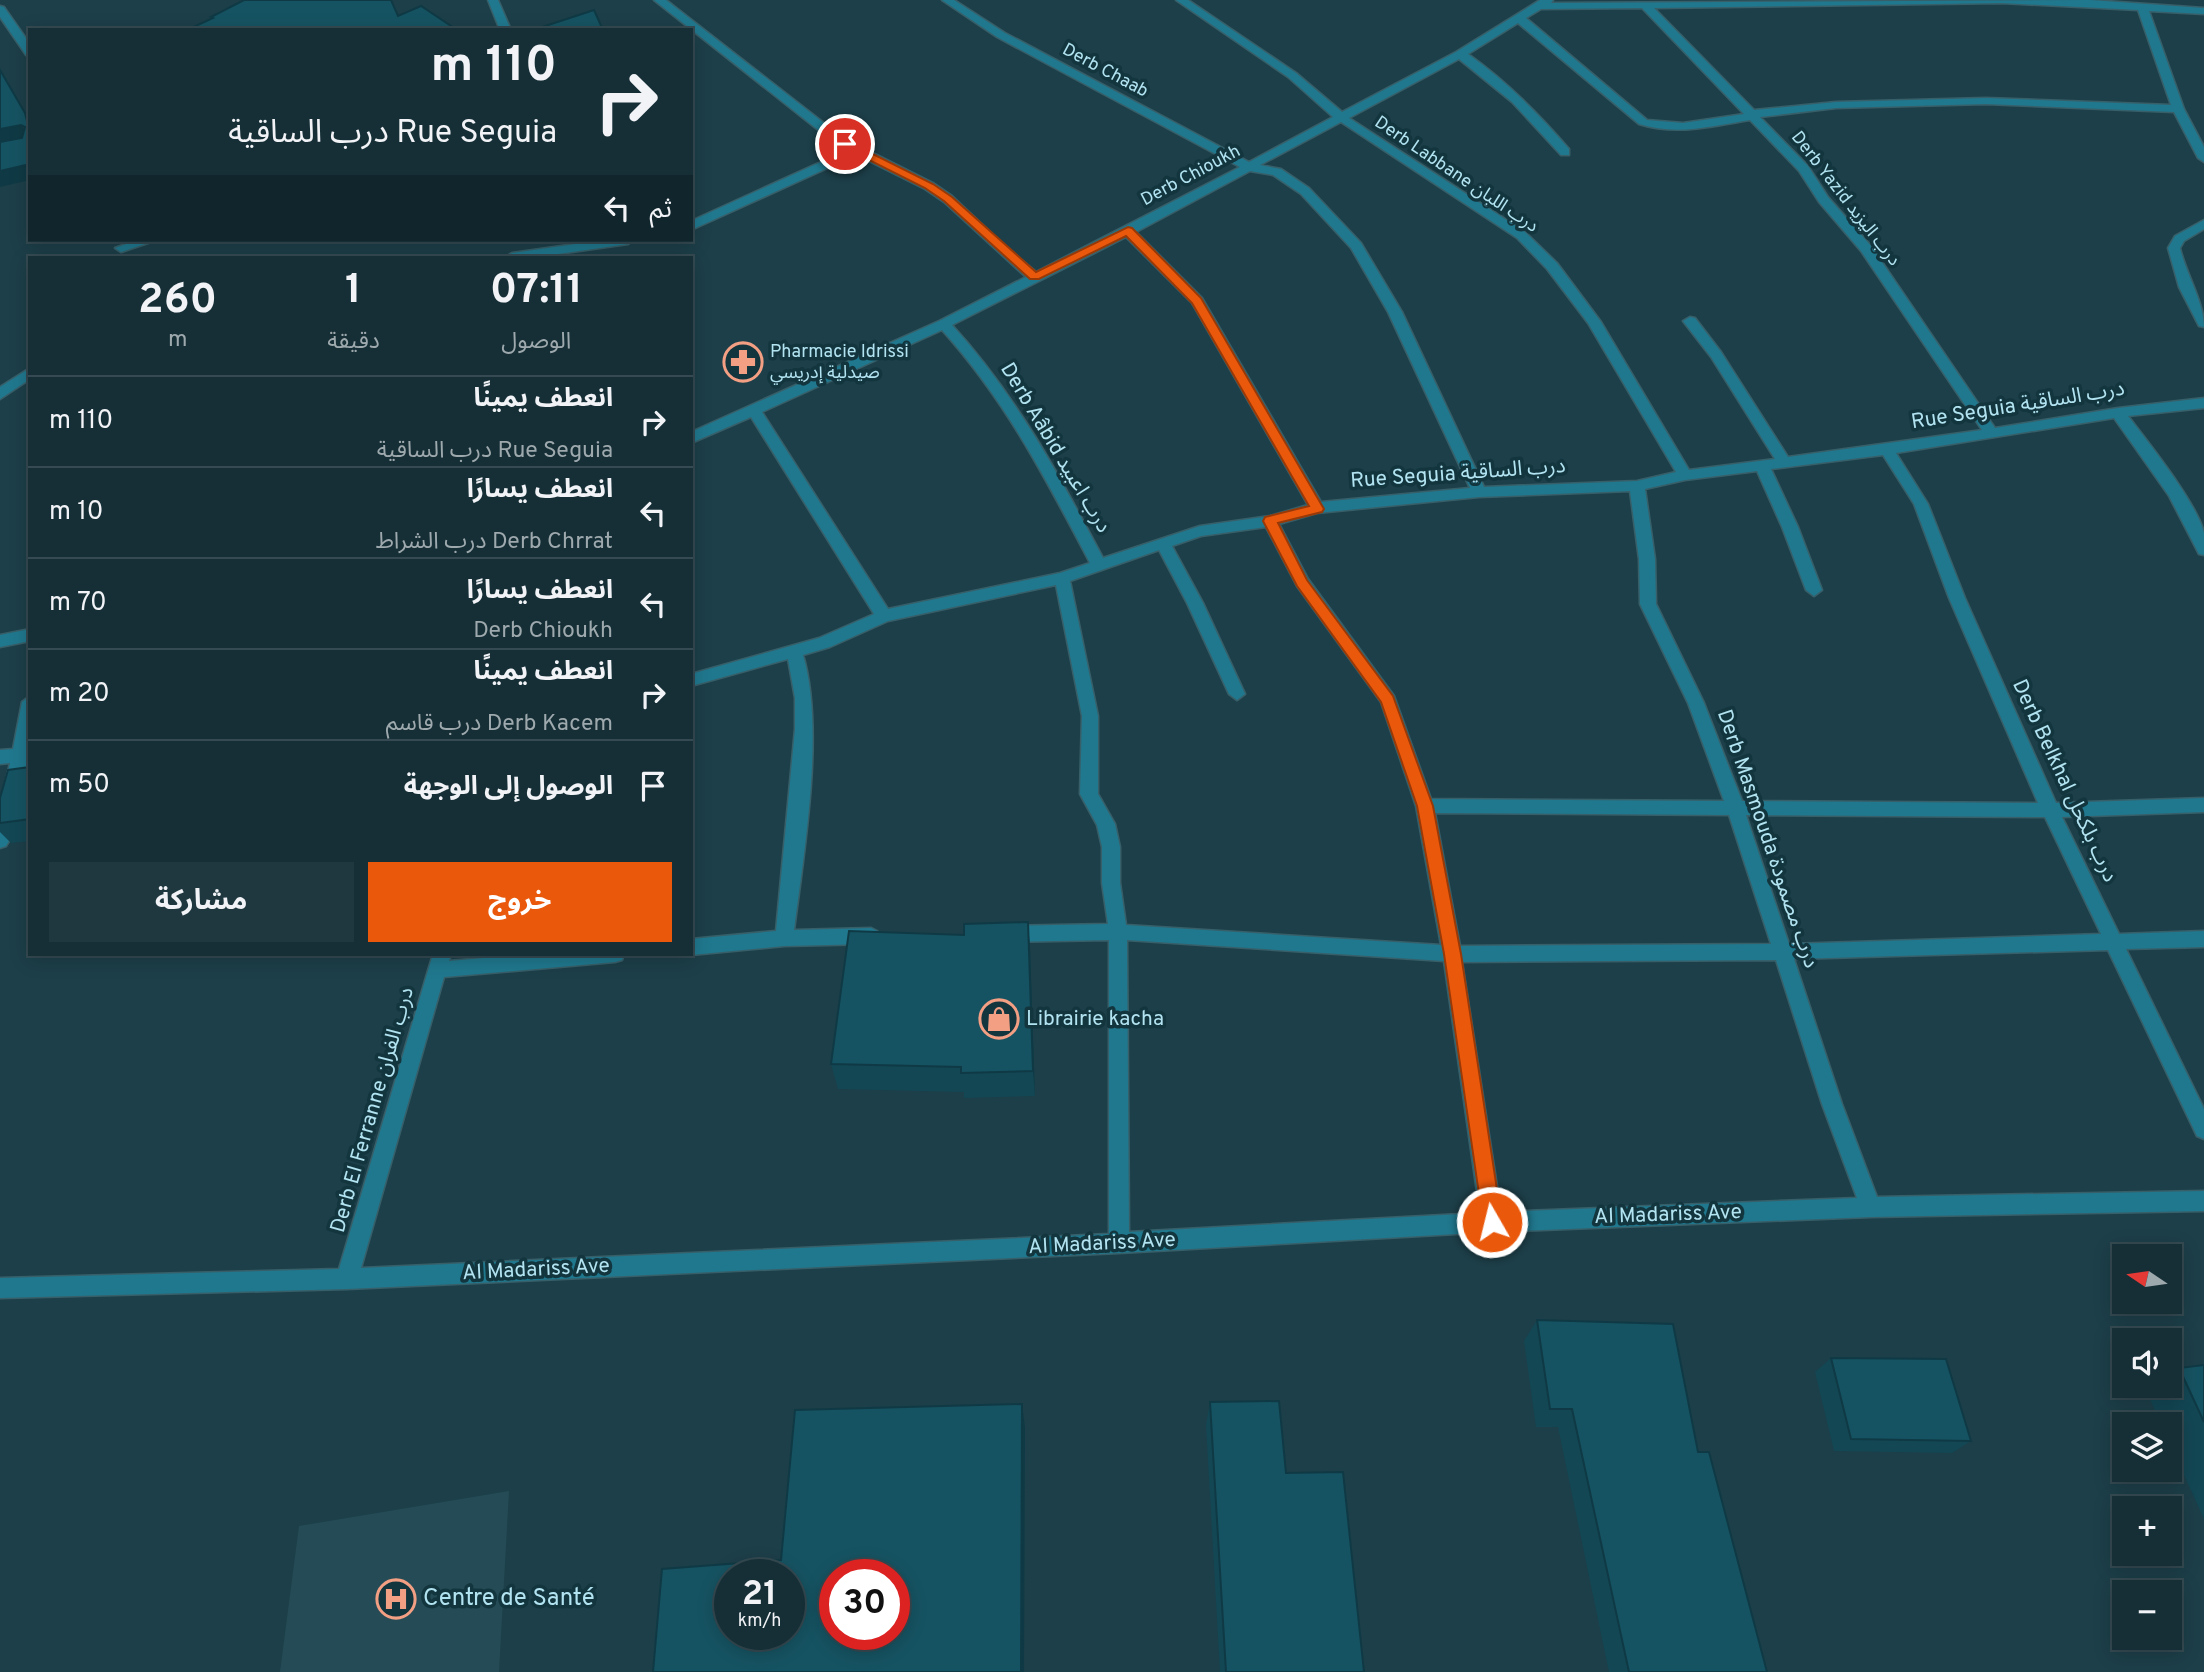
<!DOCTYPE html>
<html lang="ar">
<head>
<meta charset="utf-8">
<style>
  body { margin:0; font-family:Overpass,"Noto Sans Arabic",sans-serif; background:#1f373f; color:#f1f3f6; direction:rtl; height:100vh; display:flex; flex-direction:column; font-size:26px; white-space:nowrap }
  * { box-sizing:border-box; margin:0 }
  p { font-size:23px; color:#9ea9ad }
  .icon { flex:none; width:38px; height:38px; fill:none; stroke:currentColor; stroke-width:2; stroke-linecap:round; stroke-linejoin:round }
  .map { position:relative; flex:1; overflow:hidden; direction:ltr }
  .side { position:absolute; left:28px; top:256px; width:665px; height:700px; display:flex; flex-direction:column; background:#162f37; border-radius:0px; box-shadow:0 4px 18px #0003,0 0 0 2px #354a52; direction:rtl }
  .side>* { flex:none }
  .top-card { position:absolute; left:28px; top:28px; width:665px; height:214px; border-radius:0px; box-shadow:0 4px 18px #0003,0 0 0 2px #354a52; direction:rtl; background:#162f37; color:#f1f3f6; overflow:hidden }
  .needle { width:46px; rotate:283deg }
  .fabs { position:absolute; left:2112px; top:1244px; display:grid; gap:14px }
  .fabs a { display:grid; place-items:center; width:70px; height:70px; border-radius:0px; background:#162f37; box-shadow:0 4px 18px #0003,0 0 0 2px #354a52; font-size:35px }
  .speed { position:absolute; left:714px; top:1559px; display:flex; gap:14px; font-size:35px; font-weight:700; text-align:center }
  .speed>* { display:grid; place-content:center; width:91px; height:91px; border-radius:50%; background:#162f37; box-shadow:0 4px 18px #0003,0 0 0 2px #354a52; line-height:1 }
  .speed small { font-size:18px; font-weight:400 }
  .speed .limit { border:10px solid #d22; background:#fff; color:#111 }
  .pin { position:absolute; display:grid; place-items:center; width:60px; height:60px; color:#fff; margin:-30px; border:4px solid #fff; border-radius:50%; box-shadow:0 2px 7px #0007 }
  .me { position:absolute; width:77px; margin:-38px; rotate:352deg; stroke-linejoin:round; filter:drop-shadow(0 0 5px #0008) }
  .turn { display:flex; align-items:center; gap:24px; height:147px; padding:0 21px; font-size:32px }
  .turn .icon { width:91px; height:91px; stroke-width:2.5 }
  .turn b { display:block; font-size:49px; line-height:60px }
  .then { display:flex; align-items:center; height:66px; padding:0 21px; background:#0003; gap:14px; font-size:26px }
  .eta { display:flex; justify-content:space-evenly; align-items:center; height:119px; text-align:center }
  .eta b { font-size:42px; font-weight:700; line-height:49px }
  .button { display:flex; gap:14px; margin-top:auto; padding:14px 21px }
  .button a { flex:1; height:80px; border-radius:0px; background:#ea580c; color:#fff; font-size:28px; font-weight:700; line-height:80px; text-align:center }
  .button a+a { background:#1f373f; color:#f1f3f6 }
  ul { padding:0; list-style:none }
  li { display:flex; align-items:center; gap:21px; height:91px; padding:0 21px; border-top:2px solid #354a52 }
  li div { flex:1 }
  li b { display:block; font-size:26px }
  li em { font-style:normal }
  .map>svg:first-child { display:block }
</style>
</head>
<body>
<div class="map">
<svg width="2204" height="1672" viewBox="0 0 2204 1672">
  <rect width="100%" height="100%" fill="#1d3f49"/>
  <!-- built -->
  <path fill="#254c56" d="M509,1491L499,1672H280L299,1526Z"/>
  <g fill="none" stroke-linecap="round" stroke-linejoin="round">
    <!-- minor casing -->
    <g stroke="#375f69" stroke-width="3">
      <path id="minor" d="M488,0H498L511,30H500Z
        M654,0H666L843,138L933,183L952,196L1007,248L1036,272L1240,167L997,37L942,0H954L1005,33L1249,162L1333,117L1288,77L1176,0H1188L1296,73L1342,112L1456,52L1540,0H1553L1551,3L2090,0L2204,8V14L2149,11L2184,109L2204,147V162L2198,158L2174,112L1986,104L1836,108L1760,117L1808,166L1828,197L1871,246L1995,428L2118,408L2204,398V408L2128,416C2148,442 2197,503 2204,533C2204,540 2204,549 2204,555L2199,554L2169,496L2114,418L1896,453L1928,504L1965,598L2056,803L2204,798V812L2062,817L2119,934L2204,931V947L2126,949L2204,1109V1139L2197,1136L2108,950L1794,959L1842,1104L1877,1197L2204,1191V1211L1871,1217L1492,1232L1119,1253L347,1289L0,1298V1278L339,1269L433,954H451L449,961L530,954H624L622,960L615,962L444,977L361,1268L1109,1234V940L1008,942L1002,939L999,934L1002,929L1008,926L1108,924L1102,883V847L1097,825L1080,794L1082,716L1056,585L888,621L830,647L803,655C825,729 804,852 794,930L871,928L877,931L880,936L877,941L871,944L784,946L691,955L688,954H691V939L776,931L795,729V698L788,659L691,686V674L819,638L874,614L751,417L691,443V432L939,321L1026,277L944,202L925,189L845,149L837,154L832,166L691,230V221L823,161L827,149L836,144ZM2002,3L2138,10L2171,105L1986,98L1836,102L1754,110L1654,8ZM1642,8L1643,9L1744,114L1683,123L1647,120L1526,18L1541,9ZM1518,23L1639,124C1677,136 1712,126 1750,120L1799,171L1819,202L1861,251L1982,430L1788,457L1721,352L1695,318L1690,317L1683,321L1711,357L1775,459L1689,470L1601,322L1557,263L1525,232L1349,118L1459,59L1512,102L1561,155H1569V149C1539,114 1506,81 1468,54ZM1341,122L1517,238L1547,269L1588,323L1676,472L1637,481L1484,487L1402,312L1361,243L1309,188L1281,169L1260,165ZM1250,171L1273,175L1301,194L1351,248L1388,312L1470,488L1321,502L1202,298L1136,232ZM1126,237L1192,303L1308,505L1270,516L1200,526L1103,558C1059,475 1016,395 952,325ZM942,330C1006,401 1046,479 1090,563L1060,573L888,609L762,412ZM1883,455L1914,504L1949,598L2038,803L1742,801L1704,703L1656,604L1655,559L1645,489L1685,480L1757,471L1782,527L1806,590L1814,596L1822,590L1798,527L1771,469ZM1630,491L1639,559L1640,604L1688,703L1724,801L1431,799L1394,696L1308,579L1279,524L1317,513L1479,497ZM1266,527L1297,586L1381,702L1416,806L1441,945L1126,925L1120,883V847L1115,824L1098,794V716L1070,581L1159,550L1187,603L1229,694L1237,700L1245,694L1203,603L1172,546L1201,536ZM1435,813L1729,815L1771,944L1460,946ZM1746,815L2045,817L2101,934L1789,944ZM1127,940L1444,961L1480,1213L1129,1232ZM1776,960L1822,1104L1857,1198L1501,1212L1462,962Z
        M0,6L4,7L30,44V56L26,55L0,17Z
        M2204,220V229L2184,241L2180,248C2186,274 2204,302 2204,327L2199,326L2179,287L2168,248L2175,236Z
        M137,240H157L121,252L115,248Z
        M604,240H634L628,244L537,257H506L512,253Z
        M30,368V379L0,399V387Z
        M30,629V641L0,647V635Z
        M30,696V761L9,841L6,846L0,848V805L10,763L0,764V750L13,749L22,702Z"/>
    </g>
    <!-- minor -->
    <use href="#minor" fill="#20788e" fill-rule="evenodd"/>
  </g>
  <!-- wall -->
  <path fill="#134754" d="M30,767V841L11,843L0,832V798Z
    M964,935L1030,949L1035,1096L964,1098V1092L838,1089L831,1064Z
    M1537,1320L1698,1452L1767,1672H1609L1558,1427H1536L1524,1341Z
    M1831,1358L1971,1441L1952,1453L1834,1451L1815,1372Z
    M2204,1365V1519L2170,1444V1424H2161L2145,1388L2147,1386H2170V1373L2179,1368Z
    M1210,1402L1286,1473L1364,1672H1220L1206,1425Z"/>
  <!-- shaded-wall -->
  <path fill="#0f3a45" d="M25,113L30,120V133Z
    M21,125L29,138L0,145V129Z
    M30,164V180L0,187V171Z
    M1028,922L1030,949L1035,1096L1033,1071Z
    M1022,1404L1025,1427L1024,1672H1021Z"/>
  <!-- building -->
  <path fill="#165362" stroke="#0f3a45" stroke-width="2" fill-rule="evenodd" d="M244,0H391L398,16L421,6L457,30H187L213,18L211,17Z
    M594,10L603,30H533Z
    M0,70L25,113L30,133V164L0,171V142L22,138L25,127L21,125L0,129Z
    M30,767V819L0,823V798L8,770Z
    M1028,922L1033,1071L961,1073V1067L831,1064L849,931L964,935V924Z
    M1537,1320L1673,1324L1698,1452H1709L1767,1672H1629L1572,1409H1550Z
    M1831,1358L1946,1359L1971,1441L1851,1439Z
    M2204,1365V1422L2179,1368Z
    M1279,1401L1286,1473L1343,1472L1364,1672H1226L1210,1402Z
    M1022,1404L1021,1672H653L662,1569L781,1560L795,1410ZM730,1575H789V1634H730ZM835,1575H894V1634H835Z"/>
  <!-- route -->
  <path fill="#ea580c" stroke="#983908" stroke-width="2" d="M841,142H849L933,184L952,197L1036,272L1128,227L1132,228L1201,298L1324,509L1322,512L1278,523L1307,580L1393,696L1433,806L1461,954L1502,1222L1499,1229L1492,1231L1486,1229L1483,1222L1444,954L1417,806L1381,702L1297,586L1263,521L1265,517L1309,506L1192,303L1126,236L1039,279H1030L944,201L925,188L841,146Z"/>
  <!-- icons -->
  <defs>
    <g id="pharmacy-ring" transform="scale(2.0125)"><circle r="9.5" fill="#12353e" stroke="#f39f84" stroke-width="1.5"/><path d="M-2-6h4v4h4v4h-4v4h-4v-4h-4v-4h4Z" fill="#f39f84"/></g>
    <g id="shop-ring" transform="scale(2.0125)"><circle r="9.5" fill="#12353e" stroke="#f39f84" stroke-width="1.5"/><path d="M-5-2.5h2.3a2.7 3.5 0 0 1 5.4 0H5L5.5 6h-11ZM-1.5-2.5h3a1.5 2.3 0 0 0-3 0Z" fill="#f39f84"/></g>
    <g id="hospital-ring" transform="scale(2.0125)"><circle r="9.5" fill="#12353e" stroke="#f39f84" stroke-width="1.5"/><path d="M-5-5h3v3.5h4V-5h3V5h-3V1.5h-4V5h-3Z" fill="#f39f84"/></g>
  </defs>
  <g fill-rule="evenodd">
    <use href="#pharmacy-ring" x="743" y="362"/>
    <use href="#shop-ring" x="999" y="1019"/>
    <use href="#hospital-ring" x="396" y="1599"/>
  </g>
  <g text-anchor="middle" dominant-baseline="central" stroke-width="7" stroke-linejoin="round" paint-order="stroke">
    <!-- far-street labels -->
    <g font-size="18" fill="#b2e3f1" stroke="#12353e">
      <text transform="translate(1105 71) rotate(28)">Derb Chaab</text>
      <text transform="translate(1456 175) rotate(34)">Derb Labbane درب اللبان</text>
      <text transform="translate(1191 176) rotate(-28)">Derb Chioukh</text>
      <text transform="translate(1845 199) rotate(52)">Derb Yazid درب اليزيد</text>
    </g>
    <!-- far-poi labels -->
    <g font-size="18" fill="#b2e3f1" stroke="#12353e" text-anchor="start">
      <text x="770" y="352">Pharmacie Idrissi<tspan x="770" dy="21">صيدلية إدريسي</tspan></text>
    </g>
    <!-- street labels -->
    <g font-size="21" fill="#b2e3f1" stroke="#12353e">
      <text transform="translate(2018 406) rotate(-9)">Rue Seguia درب الساقية</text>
      <text transform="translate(1055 448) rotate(59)">Derb Aâbid درب اعبيد</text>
      <text transform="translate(1458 474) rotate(-4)">Rue Seguia درب الساقية</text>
      <text transform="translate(2064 781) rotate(65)">Derb Belkhal درب بلكحل</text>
      <text transform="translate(1767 839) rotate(71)">Derb Masmouda درب مصمودة</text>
      <text transform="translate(373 1110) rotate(-74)">Derb El Ferranne درب الفران</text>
      <text transform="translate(1668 1215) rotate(-2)">Al Madariss Ave</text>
      <text transform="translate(1102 1244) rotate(-3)">Al Madariss Ave</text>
      <text transform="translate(536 1270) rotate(-3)">Al Madariss Ave</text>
    </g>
    <!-- poi labels -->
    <g font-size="21" fill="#b2e3f1" stroke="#12353e" text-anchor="start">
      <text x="1026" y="1019">Librairie kacha</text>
    </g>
    <!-- near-poi labels -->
    <g font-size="24" fill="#b2e3f1" stroke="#12353e" text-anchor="start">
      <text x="423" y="1599">Centre de Santé</text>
    </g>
  </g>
</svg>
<div class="fabs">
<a><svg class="needle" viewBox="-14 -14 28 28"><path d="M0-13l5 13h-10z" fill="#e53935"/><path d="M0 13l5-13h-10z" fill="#9ea9ad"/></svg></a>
<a><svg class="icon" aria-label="sound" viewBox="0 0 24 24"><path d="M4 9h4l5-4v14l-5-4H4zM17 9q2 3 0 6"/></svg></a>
<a><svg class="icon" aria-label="layers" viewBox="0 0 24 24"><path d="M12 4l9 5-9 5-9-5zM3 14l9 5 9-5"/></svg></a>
<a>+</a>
<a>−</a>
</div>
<div class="speed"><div>21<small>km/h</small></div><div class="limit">30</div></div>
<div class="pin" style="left:845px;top:144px;background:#d93025"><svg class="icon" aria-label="arrive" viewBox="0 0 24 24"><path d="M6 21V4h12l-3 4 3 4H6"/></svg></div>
<svg class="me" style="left:1492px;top:1222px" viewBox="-20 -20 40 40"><circle r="17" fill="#ea580c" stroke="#fff" stroke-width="3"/><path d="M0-11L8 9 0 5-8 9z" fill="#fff"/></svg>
<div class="top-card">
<div class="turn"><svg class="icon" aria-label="right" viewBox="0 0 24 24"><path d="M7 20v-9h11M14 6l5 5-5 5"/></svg><div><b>110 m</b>Rue Seguia درب الساقية</div></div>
<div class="then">ثم<svg class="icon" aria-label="left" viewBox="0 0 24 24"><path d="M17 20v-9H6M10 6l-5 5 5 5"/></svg></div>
</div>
<section class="side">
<div class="eta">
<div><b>07:11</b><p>الوصول</p></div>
<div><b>1</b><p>دقيقة</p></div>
<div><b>260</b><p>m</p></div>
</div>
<ul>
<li><svg class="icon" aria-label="right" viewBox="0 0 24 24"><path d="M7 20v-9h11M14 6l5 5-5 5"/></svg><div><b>انعطف يمينًا</b><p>Rue Seguia درب الساقية</p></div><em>110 m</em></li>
<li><svg class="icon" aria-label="left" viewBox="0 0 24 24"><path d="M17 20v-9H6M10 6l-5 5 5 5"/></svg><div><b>انعطف يسارًا</b><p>Derb Chrrat درب الشراط</p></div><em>10 m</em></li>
<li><svg class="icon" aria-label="left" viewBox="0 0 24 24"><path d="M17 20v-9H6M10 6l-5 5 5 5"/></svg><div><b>انعطف يسارًا</b><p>Derb Chioukh</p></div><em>70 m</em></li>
<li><svg class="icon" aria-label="right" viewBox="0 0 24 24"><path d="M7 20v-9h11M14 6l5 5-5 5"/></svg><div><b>انعطف يمينًا</b><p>Derb Kacem درب قاسم</p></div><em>20 m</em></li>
<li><svg class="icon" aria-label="arrive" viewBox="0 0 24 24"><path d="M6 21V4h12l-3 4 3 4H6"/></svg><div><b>الوصول إلى الوجهة</b></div><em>50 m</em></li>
</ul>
<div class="button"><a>خروج</a><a>مشاركة</a></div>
</section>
</div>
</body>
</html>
